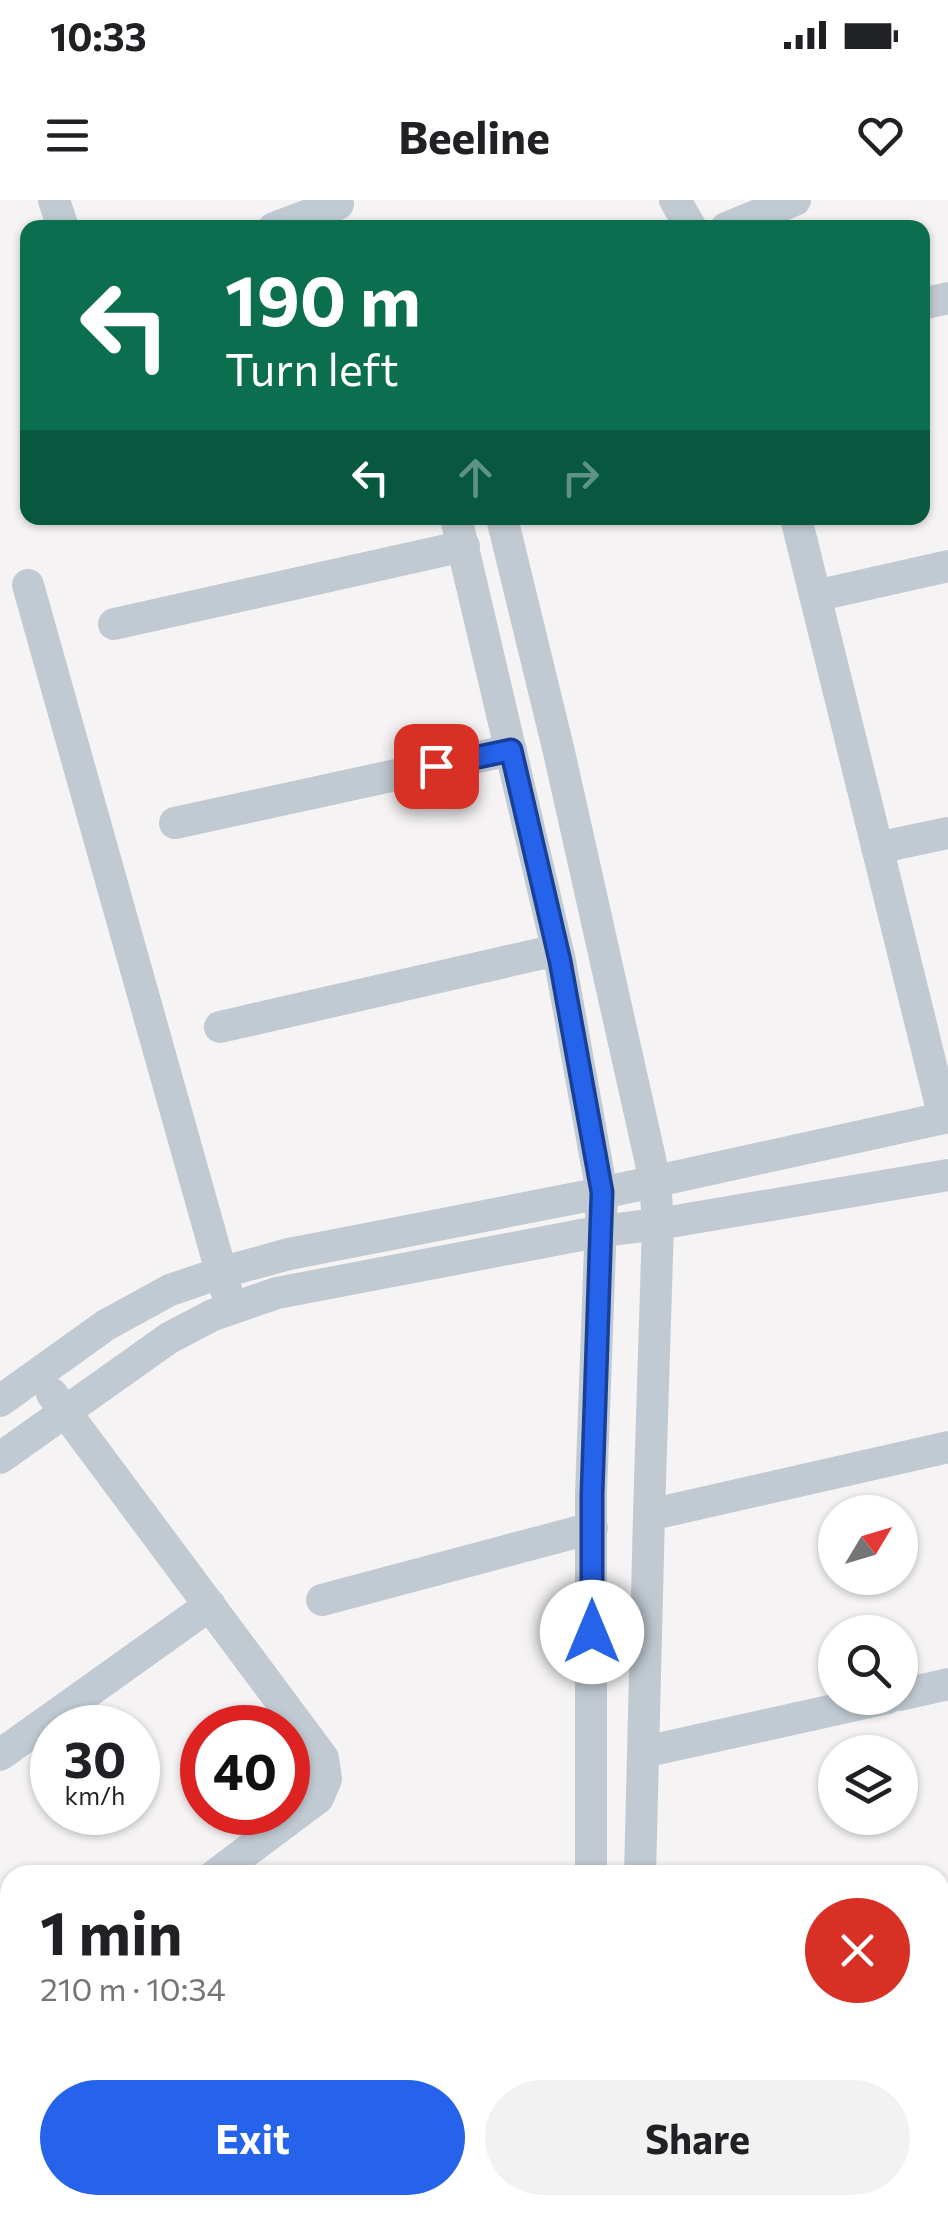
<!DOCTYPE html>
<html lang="en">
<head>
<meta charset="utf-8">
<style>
  body { margin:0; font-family:Commissioner,sans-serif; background:#f2f2f2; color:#202124; height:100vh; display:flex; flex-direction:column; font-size:38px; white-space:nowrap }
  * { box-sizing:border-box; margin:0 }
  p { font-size:32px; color:#757577 }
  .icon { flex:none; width:55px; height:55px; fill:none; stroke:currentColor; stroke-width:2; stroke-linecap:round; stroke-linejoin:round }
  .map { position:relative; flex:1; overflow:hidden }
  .drawer { position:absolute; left:0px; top:1665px; width:950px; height:350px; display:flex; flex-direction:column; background:#fff; border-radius:30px 30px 0 0; box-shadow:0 2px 8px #0004 }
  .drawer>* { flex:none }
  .top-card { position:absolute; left:20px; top:20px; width:910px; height:305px; border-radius:20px; box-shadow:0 2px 8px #0004; background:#0b6e4f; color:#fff; overflow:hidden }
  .needle { width:65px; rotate:52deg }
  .controls { position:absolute; left:818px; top:1295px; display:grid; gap:20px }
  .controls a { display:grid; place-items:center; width:100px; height:100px; border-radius:50%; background:#fff; box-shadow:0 2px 8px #0004; font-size:50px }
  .speed { position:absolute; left:30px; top:1505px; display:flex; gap:20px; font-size:50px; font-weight:700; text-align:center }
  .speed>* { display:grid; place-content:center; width:130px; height:130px; border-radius:50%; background:#fff; box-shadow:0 2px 8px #0004; line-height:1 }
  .speed small { font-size:25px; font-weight:400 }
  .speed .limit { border:15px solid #d22; background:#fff; color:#111 }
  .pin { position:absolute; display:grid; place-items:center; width:85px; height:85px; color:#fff; margin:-42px; border-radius:20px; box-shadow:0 5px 15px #0006 }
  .me { position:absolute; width:110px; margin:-55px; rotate:0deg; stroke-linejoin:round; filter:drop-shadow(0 0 8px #0008) }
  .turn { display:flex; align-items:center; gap:35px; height:210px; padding:0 40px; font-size:45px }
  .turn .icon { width:130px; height:130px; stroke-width:2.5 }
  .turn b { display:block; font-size:70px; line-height:85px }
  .lanes { display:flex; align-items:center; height:95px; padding:0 40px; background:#0003; justify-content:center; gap:50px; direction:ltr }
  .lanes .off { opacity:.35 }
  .round { display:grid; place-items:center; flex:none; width:105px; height:105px; border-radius:52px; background:#f2f2f2 }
  .head { display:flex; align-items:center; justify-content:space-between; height:170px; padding:0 40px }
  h1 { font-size:60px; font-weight:700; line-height:75px }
  .cta { display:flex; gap:20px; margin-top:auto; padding:20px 40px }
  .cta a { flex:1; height:115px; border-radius:60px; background:#2563eb; color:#fff; font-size:40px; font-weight:700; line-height:115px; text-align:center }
  .cta a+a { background:#f2f2f2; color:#202124 }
  .status { display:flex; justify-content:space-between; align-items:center; height:70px; padding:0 50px; background:#fff; direction:ltr }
  .status svg { height:28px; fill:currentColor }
  header { display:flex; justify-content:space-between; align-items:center; height:130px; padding:0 40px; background:#fff; font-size:45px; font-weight:700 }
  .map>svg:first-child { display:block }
</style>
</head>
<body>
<div class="status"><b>10:33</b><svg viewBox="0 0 49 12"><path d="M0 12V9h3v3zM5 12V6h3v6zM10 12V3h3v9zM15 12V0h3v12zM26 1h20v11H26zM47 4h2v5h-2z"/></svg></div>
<header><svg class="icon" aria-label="menu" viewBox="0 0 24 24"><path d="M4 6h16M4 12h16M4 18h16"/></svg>Beeline<svg class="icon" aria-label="heart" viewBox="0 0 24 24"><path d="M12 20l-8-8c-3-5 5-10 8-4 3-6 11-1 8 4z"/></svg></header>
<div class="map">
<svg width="948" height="2015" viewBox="0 0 948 2015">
  <rect width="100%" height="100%" fill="#f5f3f3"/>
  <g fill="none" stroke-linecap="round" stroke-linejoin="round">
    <!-- minor -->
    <path stroke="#c1cad2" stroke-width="32" d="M54,0L62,25
      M675,0L691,28
      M274,28L338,4
      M726,28L795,0
      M922,104L948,98
      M456,318L560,761L602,993L591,1294V1675
      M502,318L559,552L655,981L658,1024L649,1315L640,1675
      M796,318L944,918
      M28,385L227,1093
      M815,396L948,366
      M114,424L464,346
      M175,623L511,550
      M877,648L948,633
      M220,827L557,750
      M52,1194L323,1558L326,1579L318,1598L215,1675
      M0,1201L106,1125L170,1090L223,1072L289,1054L602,993L948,917
      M0,1258L169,1138L213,1115L277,1093L602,1031L658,1024L948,975
      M649,1315L948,1247
      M322,1400L592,1328
      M900,1495L948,1484
      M644,1552L888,1498
      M0,1555L210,1405
      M940,1713L948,1711
      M0,1828L10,1821
      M0,1893L10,1907
      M940,1948L948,1946
      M80,2005L87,2015
      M230,2005L237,2015
      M391,2005L398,2015
      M578,2015V2005
      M634,2015V2005"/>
  </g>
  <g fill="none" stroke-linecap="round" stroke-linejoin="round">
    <!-- route casing -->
    <g stroke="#184099" stroke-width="25">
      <path id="route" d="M436,566L511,550L560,761L602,992L592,1294V1432"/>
    </g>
    <!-- route -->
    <use href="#route" stroke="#2563eb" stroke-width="18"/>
  </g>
</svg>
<div class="controls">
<a><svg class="needle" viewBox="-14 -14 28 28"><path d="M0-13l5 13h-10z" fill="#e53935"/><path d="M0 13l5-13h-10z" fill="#757577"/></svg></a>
<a><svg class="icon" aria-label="search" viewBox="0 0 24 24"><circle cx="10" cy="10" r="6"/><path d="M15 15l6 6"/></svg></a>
<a><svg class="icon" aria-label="layers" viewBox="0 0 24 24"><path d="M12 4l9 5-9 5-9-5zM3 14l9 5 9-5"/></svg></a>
</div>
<div class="speed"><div>30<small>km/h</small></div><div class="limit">40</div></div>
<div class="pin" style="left:436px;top:566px;background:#d93025"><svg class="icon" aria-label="arrive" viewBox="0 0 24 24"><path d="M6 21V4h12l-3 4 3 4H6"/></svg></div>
<svg class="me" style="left:592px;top:1432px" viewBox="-20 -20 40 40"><circle r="19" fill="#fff"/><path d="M0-13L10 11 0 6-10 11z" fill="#2563eb"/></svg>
<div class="top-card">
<div class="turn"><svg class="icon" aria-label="left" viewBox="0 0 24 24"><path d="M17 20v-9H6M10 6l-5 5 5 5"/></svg><div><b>190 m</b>Turn left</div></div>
<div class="lanes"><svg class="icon" aria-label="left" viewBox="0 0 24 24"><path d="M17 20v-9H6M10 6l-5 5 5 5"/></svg><svg class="icon off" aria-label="ahead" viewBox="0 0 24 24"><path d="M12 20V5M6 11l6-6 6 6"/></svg><svg class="icon off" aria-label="right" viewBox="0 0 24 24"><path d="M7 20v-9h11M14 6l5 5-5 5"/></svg></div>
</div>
<section class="drawer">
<div class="head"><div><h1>1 min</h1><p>210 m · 10:34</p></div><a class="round" style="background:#d93025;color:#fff"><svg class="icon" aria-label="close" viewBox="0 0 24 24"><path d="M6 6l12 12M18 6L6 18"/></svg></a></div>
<div class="cta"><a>Exit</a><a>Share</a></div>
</section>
</div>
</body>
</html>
